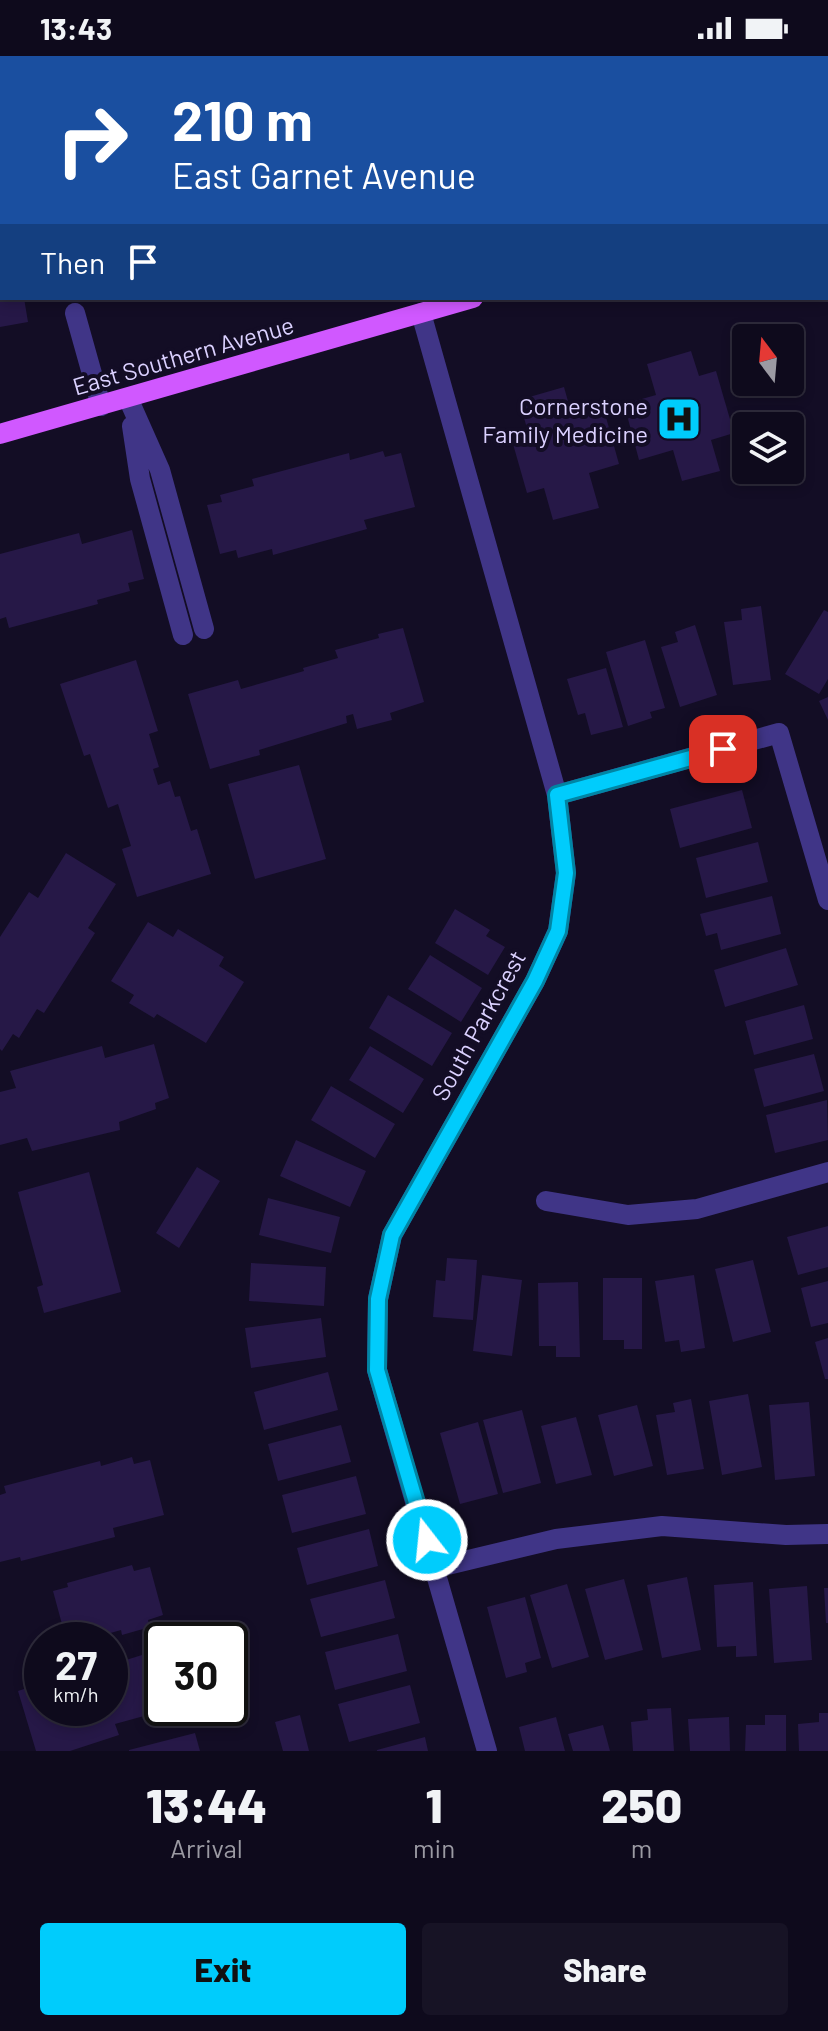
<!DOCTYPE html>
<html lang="en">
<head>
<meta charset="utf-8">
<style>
  body { margin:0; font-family:Barlow,sans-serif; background:#171325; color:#f1f3f6; height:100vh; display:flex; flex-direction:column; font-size:30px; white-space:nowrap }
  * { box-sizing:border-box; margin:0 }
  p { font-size:26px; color:#9b9aa3 }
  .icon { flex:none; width:44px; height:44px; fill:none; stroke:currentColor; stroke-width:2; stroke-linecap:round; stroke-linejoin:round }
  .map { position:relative; height:1695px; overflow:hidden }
  .side { display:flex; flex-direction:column; background:#0e0a1c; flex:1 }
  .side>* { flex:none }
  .hud { position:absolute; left:0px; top:0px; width:828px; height:244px; box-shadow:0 4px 12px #0003,0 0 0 2px #2e2b3b; background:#1a4fa0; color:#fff; overflow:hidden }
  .needle { width:52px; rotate:344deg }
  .tools { position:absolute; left:732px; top:268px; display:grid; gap:16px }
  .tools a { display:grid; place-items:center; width:72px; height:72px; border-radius:8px; background:#0e0a1c; box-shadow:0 4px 12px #0003,0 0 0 2px #2e2b3b; font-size:40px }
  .speed { position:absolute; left:24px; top:1566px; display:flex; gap:16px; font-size:40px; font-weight:700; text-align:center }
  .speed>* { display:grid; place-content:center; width:104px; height:104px; border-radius:50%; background:#0e0a1c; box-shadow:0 4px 12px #0003,0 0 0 2px #2e2b3b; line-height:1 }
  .speed small { font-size:20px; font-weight:400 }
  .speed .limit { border:4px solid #111; border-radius:12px; background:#fff; color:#111 }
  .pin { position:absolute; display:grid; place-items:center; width:68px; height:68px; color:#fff; margin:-34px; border-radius:16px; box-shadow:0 4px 12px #0006 }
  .me { position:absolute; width:88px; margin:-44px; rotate:344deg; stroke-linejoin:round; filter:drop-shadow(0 0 6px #0008) }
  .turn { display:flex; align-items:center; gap:28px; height:168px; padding:0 40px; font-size:36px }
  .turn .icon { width:104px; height:104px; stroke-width:2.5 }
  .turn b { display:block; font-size:56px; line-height:68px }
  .then { display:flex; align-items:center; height:76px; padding:0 40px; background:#0003; gap:16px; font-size:30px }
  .eta { display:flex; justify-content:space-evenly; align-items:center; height:136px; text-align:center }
  .eta b { font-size:48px; font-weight:800; line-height:56px }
  .action { display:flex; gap:16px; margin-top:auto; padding:16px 40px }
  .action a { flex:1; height:92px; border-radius:8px; background:#00ccfc; color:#111; font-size:32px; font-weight:800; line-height:92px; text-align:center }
  .action a+a { background:#171325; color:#f1f3f6 }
  .status { display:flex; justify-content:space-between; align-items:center; height:56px; padding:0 40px; background:#0e0a1c; direction:ltr }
  .status svg { height:22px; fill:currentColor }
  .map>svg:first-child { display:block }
</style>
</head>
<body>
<div class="status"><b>13:43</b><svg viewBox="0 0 49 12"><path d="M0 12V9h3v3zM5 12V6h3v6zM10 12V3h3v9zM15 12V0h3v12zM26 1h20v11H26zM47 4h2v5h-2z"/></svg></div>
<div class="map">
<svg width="828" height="1695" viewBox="0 0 828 1695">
  <rect width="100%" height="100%" fill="#130d25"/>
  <!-- building -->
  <path fill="#261847" d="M0,242H24L28,266L0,271Z
    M691,295L699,320L716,315L734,377L711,384L720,415L682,425L673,394L639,404L624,348L656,339L647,308Z
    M564,331L573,363L604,354L619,408L589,417L599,452L553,464L544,432L527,437L511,381L528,376L519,344Z
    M383,395L385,401L401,397L415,451L364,464L367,473L273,499L272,493L238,502L236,494L220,498L207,449L222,446L220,439L254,430L252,423L349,397L350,404Z
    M132,474L144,523L128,527L130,535L97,544L98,548L9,572L6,561L0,563V498L79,477L82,488Z
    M761,550L771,624L733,629L724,566L742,564L741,553Z
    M824,554L828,556V623L819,638L785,618Z
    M695,569L717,639L680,651L661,591L678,586L675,576Z
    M403,572L424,646L390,657L392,664L357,673L353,658L346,660L347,667L259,694L260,699L210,713L188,638L238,624L241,633L304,615L303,612L338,602L335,594L379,582L378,578Z
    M645,584L665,652L650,656L652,662L628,670L606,596Z
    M136,604L158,675L149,678L159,711L153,713L158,729L170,725L175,741L180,740L191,775L197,773L211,818L137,841L122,793L131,790L118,748L108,752L90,698L84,700L60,628Z
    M606,612L623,671L591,679L585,657L578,659L567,623Z
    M828,641V664L819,645Z
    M299,709L326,803L255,823L228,728Z
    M742,734L752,772L680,792L670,753Z
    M758,786L768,826L706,842L696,802Z
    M66,797L116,828L88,872L95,877L44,957L37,953L19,982L13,978L2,995L0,993V881L29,836L38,842Z
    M772,840L781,878L721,894L717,877L706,880L700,858Z
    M455,853L490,874L486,880L505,891L488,919L435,887Z
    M148,866L173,881L178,873L224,901L219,910L244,926L206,987L157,958L154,962L129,947L134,939L111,925Z
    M786,892L798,929L725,951L714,914Z
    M430,899L482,932L461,966L408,933Z
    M388,939L452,977L432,1010L369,972Z
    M804,949L813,983L754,999L745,965Z
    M154,988L169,1042L155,1047L156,1053L119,1066L120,1074L32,1095L27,1082L0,1089V1036L16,1032L10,1015L102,990L105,1002Z
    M370,990L424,1023L403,1057L349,1024Z
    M814,998L824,1035L764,1051L754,1013Z
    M331,1030L395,1068L375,1102L311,1064Z
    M827,1044L828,1084L775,1097L766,1059Z
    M296,1084L366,1115L350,1151L280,1120Z
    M197,1111L220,1125L179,1192L156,1177Z
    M89,1116L121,1236L44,1257L37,1231L43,1229L18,1136Z
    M268,1142L340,1161L331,1197L259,1179Z
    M828,1170V1211L798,1219L787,1181Z
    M447,1202L477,1204L473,1264L433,1261L436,1224L445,1225Z
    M753,1204L771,1276L733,1286L715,1213Z
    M251,1207L326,1211L324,1250L249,1245Z
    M482,1219L522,1224L512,1300L473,1295Z
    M694,1219L705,1292L681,1296L679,1284L665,1286L655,1225Z
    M603,1222H642V1293H624V1284H603Z
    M828,1225V1267L811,1271L801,1232Z
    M578,1226L580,1301H556V1290H539L538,1227Z
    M321,1262L326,1301L251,1312L245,1272Z
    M828,1282V1323H825L815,1286Z
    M328,1316L338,1354L264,1374L254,1336Z
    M748,1338L762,1411L722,1419L709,1345Z
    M691,1343L704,1413L667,1419L656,1359L675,1356L673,1347Z
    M809,1346L815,1420L775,1424L769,1349Z
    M637,1349L653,1410L614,1420L598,1359Z
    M522,1354L541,1427L503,1437L483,1364Z
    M576,1361L592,1419L556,1428L541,1370Z
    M478,1366L498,1438L460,1448L440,1377Z
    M341,1369L351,1406L278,1425L268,1388Z
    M132,1401L134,1408L150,1404L164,1459L113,1472L115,1481L21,1505L20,1501L0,1506V1439L6,1437L4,1430L100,1405L101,1410Z
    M356,1420L366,1458L292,1477L282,1439Z
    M369,1473L378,1510L307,1529L297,1492Z
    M132,1509L134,1515L150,1511L163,1559L148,1564L150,1571L122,1579L121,1574L86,1584L83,1579L66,1583L53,1535L68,1531L67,1527Z
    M687,1521L701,1594L662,1602L647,1529Z
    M624,1523L643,1594L605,1604L585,1533Z
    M385,1524L395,1562L321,1581L310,1543Z
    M753,1526L757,1600L736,1601V1590L717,1591L714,1529Z
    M567,1528L589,1601L552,1612L530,1539Z
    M807,1530L812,1604L774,1607L769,1533Z
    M824,1532H828V1567H826Z
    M525,1541L541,1602L525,1607L527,1616L506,1622L487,1551Z
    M206,1577L208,1584H184V1583Z
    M398,1578L407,1615L335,1634L325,1596Z
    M162,1590V1652L205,1653L177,1661L176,1657L146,1667L144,1660L115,1668L119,1679L70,1695H36L18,1635L42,1627V1652H110V1615L128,1610L126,1604L158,1594V1591Z
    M410,1629L420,1667L349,1686L338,1648Z
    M671,1652L674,1695H633L631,1666L648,1664L647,1653Z
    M819,1657H828V1695H799L798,1668L819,1666Z
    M300,1659L309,1695H283L275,1666Z
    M765,1659H786V1695H745L746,1669H765Z
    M556,1661L565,1695H525L519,1671Z
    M729,1661L730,1695H690L688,1663Z
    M603,1669L610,1695H573L568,1678Z
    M195,1677L200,1695H129V1694Z
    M425,1681L428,1695H377V1694Z"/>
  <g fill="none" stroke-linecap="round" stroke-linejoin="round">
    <!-- minor -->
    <path stroke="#403587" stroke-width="20" d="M75,257L101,350
      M421,257L557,739L566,817L558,875L535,925L392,1179L378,1243L377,1314L487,1695
      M128,342L160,414L204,573
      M132,370L140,423L183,579
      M557,739L779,677L828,844
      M546,1145L628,1159L697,1153L828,1116
      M435,1512L556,1483L662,1470L786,1479L828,1478"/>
    <!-- major -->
    <path stroke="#d058ff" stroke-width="20" d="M826,139H828
      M0,378L473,242"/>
  </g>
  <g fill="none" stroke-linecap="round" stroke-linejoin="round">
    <!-- route casing -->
    <g stroke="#0085a4" stroke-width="20">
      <path id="route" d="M427,1484L377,1314L378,1243L392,1179L535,925L558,875L566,817L557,739L723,693"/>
    </g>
    <!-- route -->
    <use href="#route" stroke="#00ccfc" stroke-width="14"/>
  </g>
  <!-- icons -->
  <defs>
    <g id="hospital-square" transform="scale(2.3)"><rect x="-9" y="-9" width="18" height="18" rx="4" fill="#00ccfc" stroke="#130d25"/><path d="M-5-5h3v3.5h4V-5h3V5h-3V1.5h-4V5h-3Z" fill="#111"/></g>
  </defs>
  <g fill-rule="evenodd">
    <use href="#hospital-square" x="679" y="363"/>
  </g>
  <g text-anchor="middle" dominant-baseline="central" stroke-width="8" stroke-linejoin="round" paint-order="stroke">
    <!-- street labels -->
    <g font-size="24" fill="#dbd1ff" stroke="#130d25">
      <text transform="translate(183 299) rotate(-16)">East Southern Avenue</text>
      <text transform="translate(478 969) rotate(-61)">South Parkcrest</text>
    </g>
    <!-- poi labels -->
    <g font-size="24" fill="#dbd1ff" stroke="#130d25" text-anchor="end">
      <text x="648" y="349">Cornerstone<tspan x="648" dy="28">Family Medicine</tspan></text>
    </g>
  </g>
</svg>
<div class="tools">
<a><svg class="needle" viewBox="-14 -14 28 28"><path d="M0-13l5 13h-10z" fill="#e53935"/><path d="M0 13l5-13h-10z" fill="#9b9aa3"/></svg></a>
<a><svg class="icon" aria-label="layers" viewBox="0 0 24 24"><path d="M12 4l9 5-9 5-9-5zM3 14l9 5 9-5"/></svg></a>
</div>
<div class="speed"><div>27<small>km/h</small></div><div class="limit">30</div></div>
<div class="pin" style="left:723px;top:693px;background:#d93025"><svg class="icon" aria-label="arrive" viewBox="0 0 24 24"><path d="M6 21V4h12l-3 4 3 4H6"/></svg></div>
<svg class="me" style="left:427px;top:1484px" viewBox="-20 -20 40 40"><circle r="17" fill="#00ccfc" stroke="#fff" stroke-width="3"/><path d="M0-11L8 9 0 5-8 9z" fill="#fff"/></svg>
<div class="hud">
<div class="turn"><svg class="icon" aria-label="right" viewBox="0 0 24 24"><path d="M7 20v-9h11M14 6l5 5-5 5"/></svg><div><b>210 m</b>East Garnet Avenue</div></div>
<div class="then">Then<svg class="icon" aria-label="arrive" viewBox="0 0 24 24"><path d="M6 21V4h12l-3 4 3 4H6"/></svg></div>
</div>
</div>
<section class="side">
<div class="eta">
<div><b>13:44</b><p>Arrival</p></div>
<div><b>1</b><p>min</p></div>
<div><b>250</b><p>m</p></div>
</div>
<div class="action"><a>Exit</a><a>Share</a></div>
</section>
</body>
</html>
